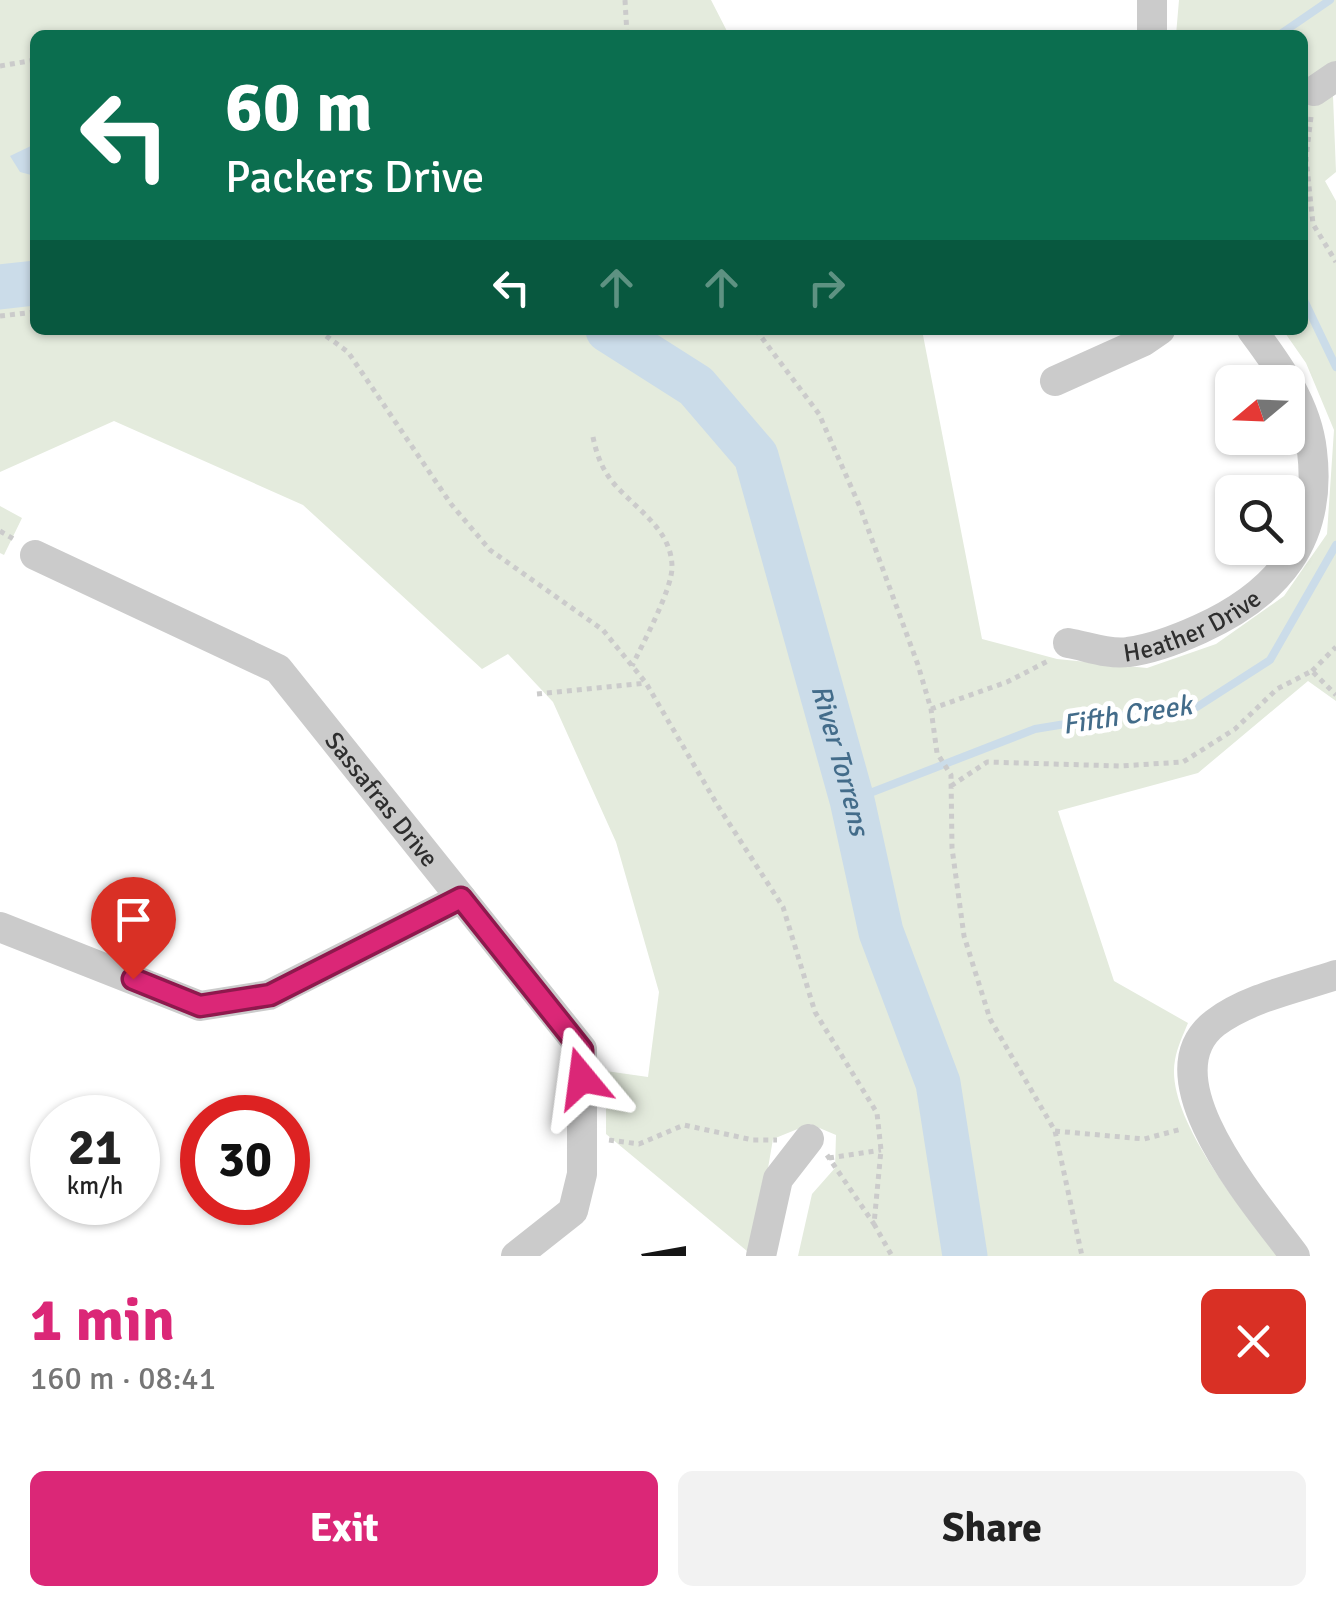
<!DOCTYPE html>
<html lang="en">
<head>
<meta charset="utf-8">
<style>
  body { margin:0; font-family:Signika,sans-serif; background:#f2f2f2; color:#222; height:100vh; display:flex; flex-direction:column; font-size:38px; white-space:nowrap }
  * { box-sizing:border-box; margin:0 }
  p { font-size:32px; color:#767676 }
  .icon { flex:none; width:55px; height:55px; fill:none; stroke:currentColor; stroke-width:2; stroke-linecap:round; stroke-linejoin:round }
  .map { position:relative; height:1256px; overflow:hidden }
  .panel { display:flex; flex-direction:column; background:#fff; flex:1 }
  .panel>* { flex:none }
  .top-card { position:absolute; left:30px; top:30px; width:1278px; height:305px; border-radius:15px; box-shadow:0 2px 8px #0004; background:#0b6e4f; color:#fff; overflow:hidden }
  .needle { width:65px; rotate:251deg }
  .fabs { position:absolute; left:1215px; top:365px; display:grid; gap:20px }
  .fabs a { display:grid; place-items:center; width:90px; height:90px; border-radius:15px; background:#fff; box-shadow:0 2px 8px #0004; font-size:50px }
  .speed { position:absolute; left:30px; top:1095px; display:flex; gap:20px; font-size:50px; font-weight:700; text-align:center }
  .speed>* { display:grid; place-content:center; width:130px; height:130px; border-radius:50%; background:#fff; box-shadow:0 2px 8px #0004; line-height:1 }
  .speed small { font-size:25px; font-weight:400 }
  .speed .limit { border:15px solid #d22; background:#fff; color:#111 }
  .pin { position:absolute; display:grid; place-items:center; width:85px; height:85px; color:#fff; margin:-102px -42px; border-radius:50% 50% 50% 0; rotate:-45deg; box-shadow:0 0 10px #0007 }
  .pin .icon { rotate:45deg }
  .me { position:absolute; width:110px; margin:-55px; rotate:344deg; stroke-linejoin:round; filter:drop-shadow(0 0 8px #0008) }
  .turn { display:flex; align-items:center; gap:35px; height:210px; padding:0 30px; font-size:45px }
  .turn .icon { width:130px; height:130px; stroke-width:2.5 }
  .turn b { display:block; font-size:70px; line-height:85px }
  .lanes { display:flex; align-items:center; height:95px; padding:0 30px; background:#0003; justify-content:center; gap:50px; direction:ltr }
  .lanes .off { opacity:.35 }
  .round { display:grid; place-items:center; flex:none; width:105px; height:105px; border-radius:15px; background:#f2f2f2 }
  .overview { display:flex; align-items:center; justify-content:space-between; height:170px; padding:0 30px }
  h1 { font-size:60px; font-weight:800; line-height:75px; color:#db2777 }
  .cta { display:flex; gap:20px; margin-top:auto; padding:20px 30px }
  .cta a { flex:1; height:115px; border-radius:15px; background:#db2777; color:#fff; font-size:40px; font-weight:800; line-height:115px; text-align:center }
  .cta a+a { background:#f2f2f2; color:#222 }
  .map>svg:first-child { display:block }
</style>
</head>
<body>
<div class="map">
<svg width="1336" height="1256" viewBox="0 0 1336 1256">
  <rect width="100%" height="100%" fill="#fff"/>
  <!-- green -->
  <path fill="#e4ebdd" d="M0,0H711L729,35H35V330H922L982,639L1057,659L1147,668L1216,644L1284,596L1327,534L1334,430L1306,363L1283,330H1302V35H1176L1179,0H1336V94L1333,96L1336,172L1325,181L1336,201V701L1308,681L1198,773L1058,811L1114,981L1188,1023C1183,1035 1177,1048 1175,1060C1164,1117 1244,1211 1277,1256H798L812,1194L835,1168L836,1135L810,1124L773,1139L753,1256L606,1134V1071L648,1077L659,992L616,842L553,702L508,654L482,669L303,505L114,421L0,472Z
    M0,506L22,518L4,555L0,553Z"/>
  <!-- water -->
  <path fill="#cbdce9" d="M35,144V176L20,172L10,156Z"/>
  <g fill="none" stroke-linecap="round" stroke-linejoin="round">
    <!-- stream -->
    <path stroke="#cbdce9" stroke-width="8" d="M1279,35L1330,0
      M1302,296L1336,367
      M852,800L1035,729L1108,717L1197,707L1270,660L1336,545"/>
    <!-- river -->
    <g stroke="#cbdce9" stroke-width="45">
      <path d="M0,287L35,283"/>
      <path id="s1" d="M608,330L696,386L756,456L852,800L881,932L938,1083L965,1256"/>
    </g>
  </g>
  <!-- building -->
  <path fill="#151515" d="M686,1246V1256H642L641,1254Z"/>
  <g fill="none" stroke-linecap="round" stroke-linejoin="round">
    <!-- path -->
    <path stroke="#cbcbcb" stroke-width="5" stroke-dasharray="5 5" stroke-linecap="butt" d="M625,0L627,35
      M0,66L35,60
      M1311,117L1306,158L1313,224L1336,262
      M0,316L35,312
      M318,330L348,352L451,504L490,550L603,630L646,683L718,806L783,907L815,1012L877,1113L881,1150L874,1224L892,1256
      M756,330L819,414L860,507L918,665L931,709L937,753L951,775L952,848L964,936L990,1019L1055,1131L1082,1256
      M593,437C596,452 601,467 611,480C632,507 671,527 672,566C673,588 642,645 632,666
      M0,531L17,541
      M1312,671L1336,647
      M537,694L646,683
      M931,709L1007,682L1048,661
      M951,786L987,762L1120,766L1183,762L1235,729L1277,689L1312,671L1336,695
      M1055,1131L1144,1139L1182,1129
      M609,1140L639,1144L684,1125L753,1140H777
      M827,1155L874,1224
      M829,1158L881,1150"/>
    <!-- minor -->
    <g stroke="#cbcbcb" stroke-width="30">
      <path d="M1152,35V0"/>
      <path d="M1314,91L1336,76"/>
      <path d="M1055,381L1144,341L1160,330"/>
      <path id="s2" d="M35,555L278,669L582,1049V1174L573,1211L516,1256"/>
      <path id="s3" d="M1068,643C1086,646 1109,655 1128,652C1152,649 1178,639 1200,629C1277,594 1323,541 1312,451C1307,405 1279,366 1252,330"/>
      <path d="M0,927L200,1006L269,995L461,898"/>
      <path d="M761,1256L778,1179L809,1139"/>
      <path d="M1295,1256C1260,1208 1144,1078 1215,1023C1248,998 1297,988 1336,975"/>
    </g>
  </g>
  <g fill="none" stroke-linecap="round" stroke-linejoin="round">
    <!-- route casing -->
    <g stroke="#8e194d" stroke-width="25">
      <path id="route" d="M133,979L200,1006L270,995L461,898L582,1050V1078"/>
    </g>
    <!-- route -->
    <use href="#route" stroke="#db2777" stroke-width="18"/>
  </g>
  <g text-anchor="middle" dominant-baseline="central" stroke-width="10" stroke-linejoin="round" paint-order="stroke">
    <!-- street labels -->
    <g font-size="25" fill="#2e2e2e" stroke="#fff">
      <text stroke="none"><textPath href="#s3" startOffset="130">Heather Drive</textPath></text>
      <text stroke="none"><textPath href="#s2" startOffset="435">Sassafras Drive</textPath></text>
    </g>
    <!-- water labels -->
    <g font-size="28" font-style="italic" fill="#436c8a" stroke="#fff">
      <text transform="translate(1127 715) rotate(-9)">Fifth Creek</text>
      <text stroke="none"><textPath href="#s1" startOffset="512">River Torrens</textPath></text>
    </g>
  </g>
</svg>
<div class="fabs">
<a><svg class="needle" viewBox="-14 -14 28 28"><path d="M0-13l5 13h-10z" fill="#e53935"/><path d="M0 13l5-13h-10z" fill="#767676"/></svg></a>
<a><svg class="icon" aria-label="search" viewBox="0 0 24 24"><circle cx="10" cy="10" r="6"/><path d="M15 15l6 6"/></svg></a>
</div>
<div class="speed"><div>21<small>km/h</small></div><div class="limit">30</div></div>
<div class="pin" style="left:133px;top:979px;background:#d93025"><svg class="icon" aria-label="arrive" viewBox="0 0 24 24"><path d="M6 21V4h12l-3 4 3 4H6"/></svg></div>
<svg class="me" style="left:582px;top:1078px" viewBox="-20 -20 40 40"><path d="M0-17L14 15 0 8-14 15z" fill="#db2777" stroke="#fff" stroke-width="4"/></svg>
<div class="top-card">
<div class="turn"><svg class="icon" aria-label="left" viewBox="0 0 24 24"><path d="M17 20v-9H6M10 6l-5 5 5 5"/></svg><div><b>60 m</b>Packers Drive</div></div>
<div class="lanes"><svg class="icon" aria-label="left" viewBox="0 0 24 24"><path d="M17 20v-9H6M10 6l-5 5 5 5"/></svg><svg class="icon off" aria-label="ahead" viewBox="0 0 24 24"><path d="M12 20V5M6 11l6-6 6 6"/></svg><svg class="icon off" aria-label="ahead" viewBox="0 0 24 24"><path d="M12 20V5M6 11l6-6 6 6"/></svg><svg class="icon off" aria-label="right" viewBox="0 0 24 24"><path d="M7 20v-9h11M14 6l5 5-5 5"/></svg></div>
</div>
</div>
<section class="panel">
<div class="overview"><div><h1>1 min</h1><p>160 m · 08:41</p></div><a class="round" style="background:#d93025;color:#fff"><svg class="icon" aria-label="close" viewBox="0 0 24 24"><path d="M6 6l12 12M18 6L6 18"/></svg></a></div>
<div class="cta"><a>Exit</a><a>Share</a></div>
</section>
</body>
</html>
